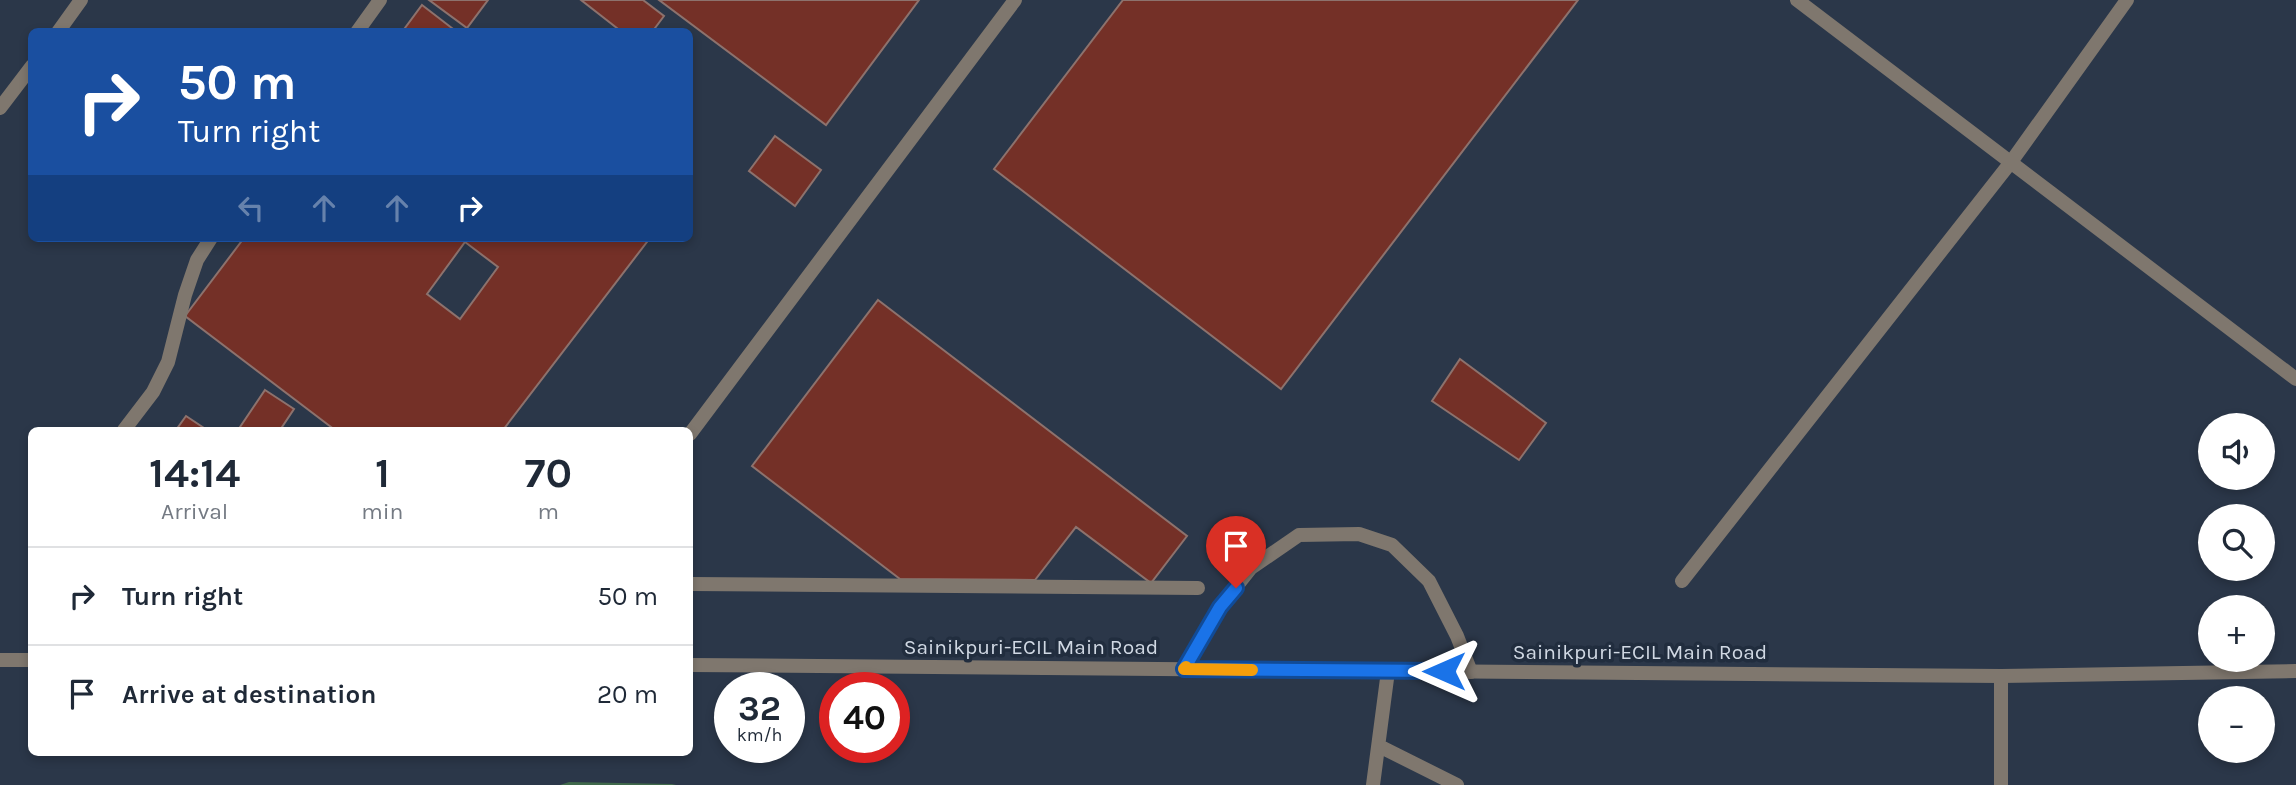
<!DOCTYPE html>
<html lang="en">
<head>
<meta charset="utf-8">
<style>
  body { margin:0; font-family:Karla,sans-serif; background:#f2f2f3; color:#1f2937; height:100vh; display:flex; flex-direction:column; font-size:26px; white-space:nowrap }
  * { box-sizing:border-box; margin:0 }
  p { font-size:23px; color:#747a83 }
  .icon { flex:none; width:38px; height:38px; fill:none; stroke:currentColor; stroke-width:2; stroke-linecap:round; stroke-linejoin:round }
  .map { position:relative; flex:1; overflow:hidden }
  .side { position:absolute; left:28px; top:427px; width:665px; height:329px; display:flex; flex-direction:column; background:#fff; border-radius:10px; box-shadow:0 4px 10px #0003 }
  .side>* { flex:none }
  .hud { position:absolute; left:28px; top:28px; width:665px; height:214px; border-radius:10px; box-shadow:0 4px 10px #0003; background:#1a4fa0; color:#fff; overflow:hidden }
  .fabs { position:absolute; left:2198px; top:413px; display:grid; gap:14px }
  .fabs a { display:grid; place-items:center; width:77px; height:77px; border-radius:50%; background:#fff; box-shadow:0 4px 10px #0003; font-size:35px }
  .speed { position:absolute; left:714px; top:672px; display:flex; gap:14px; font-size:35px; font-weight:700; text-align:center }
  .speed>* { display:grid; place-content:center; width:91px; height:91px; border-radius:50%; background:#fff; box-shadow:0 4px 10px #0003; line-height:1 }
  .speed small { font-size:18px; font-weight:400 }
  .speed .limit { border:10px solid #d22; background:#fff; color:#111 }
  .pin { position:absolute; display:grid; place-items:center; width:60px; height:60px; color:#fff; margin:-72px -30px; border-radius:50% 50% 50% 0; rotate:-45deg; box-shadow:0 0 7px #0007 }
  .pin .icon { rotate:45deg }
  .me { position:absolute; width:77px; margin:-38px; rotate:270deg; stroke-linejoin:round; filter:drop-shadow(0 0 5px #0008) }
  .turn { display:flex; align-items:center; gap:24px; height:147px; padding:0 35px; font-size:32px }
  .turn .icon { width:91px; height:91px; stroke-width:2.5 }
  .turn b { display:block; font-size:49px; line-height:60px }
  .lanes { display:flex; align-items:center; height:66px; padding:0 35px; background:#0003; justify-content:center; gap:35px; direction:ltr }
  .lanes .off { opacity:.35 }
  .eta { display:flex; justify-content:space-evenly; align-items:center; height:119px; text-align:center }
  .eta b { font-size:42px; font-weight:700; line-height:49px }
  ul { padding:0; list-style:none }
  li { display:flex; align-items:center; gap:21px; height:98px; padding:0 35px; border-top:2px solid #e0e1e3 }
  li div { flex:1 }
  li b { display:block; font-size:26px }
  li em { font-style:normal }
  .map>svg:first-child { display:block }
</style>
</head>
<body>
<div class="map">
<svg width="2296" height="785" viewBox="0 0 2296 785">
  <rect width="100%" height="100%" fill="#2b3749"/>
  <!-- green -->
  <path fill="#40694b" d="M569,782L672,784L676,785H560Z"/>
  <!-- building -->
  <path fill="#743027" stroke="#8d726d" stroke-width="2" fill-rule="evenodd" d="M429,0H488L467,28Z
    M581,0H643L664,16L652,32H622Z
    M659,0H919L826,125Z
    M1123,0H1578L1281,389L994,169Z
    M422,5L457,32H402Z
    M775,136L821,170L795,206L749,171Z
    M244,238H650L503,430H335L185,316ZM465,242L498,267L460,319L427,294Z
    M878,300L1187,536L1151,583L1076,527L1035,580L900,579L752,466Z
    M1460,359L1546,423L1519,460L1432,401Z
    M265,390L294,409L280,430H238Z
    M186,416L207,430H176Z"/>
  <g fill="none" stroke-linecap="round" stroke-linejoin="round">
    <!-- service -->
    <path stroke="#7f776e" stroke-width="14" d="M1797,0L2296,379
      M58,32L81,0
      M357,32L380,0
      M0,108L32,66
      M124,430L153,392L168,362L185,295L197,260L211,238
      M690,434L1015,0
      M1682,581L2011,162L2127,0
      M690,584L1198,588
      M1184,669L1220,607L1251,568L1299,535L1359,534L1392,545L1429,581L1457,636L1471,672
      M1379,746L1457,785
      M1373,785L1388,671"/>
    <!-- minor -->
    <path stroke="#7f776e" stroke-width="14" d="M2001,785V676"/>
    <!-- tertiary -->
    <path stroke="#7f776e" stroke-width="14" d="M0,660H32
      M690,665L2001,676L2296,671"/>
  </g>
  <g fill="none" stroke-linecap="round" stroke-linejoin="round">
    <!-- route casing -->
    <g stroke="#114b97" stroke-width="18">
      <path id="route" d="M1236,588L1220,607L1184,669L1444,671"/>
    </g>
    <!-- route -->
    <use href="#route" stroke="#1a73e8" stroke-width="12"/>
    <!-- slow -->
    <path stroke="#f59e0b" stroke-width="12" d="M1186,667L1184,669L1252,670"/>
  </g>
  <g text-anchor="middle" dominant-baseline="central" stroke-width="7" stroke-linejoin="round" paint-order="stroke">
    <!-- street labels -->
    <g font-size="21" fill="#d0d8e3" stroke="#212d3e">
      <text x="1031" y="647">Sainikpuri-ECIL Main Road</text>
      <text x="1640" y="652">Sainikpuri-ECIL Main Road</text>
    </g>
  </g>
</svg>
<div class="fabs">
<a><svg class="icon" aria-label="sound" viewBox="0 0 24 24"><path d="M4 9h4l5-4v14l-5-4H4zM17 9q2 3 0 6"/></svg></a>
<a><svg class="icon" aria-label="search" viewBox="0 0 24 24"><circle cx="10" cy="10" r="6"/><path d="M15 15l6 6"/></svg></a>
<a>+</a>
<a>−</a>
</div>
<div class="speed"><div>32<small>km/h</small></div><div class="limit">40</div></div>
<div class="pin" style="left:1236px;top:588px;background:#d93025"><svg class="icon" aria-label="arrive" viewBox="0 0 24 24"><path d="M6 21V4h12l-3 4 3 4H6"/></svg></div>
<svg class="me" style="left:1444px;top:671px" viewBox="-20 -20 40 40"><path d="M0-17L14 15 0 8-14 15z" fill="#1a73e8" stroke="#fff" stroke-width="4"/></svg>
<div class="hud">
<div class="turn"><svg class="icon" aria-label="right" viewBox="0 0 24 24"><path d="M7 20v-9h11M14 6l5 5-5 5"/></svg><div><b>50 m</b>Turn right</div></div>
<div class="lanes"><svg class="icon off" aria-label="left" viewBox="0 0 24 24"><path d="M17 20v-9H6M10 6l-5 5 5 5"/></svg><svg class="icon off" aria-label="ahead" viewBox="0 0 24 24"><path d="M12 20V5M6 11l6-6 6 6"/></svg><svg class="icon off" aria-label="ahead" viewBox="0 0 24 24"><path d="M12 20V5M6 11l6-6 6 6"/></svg><svg class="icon" aria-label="right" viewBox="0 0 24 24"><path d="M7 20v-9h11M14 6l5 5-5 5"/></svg></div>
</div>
<section class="side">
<div class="eta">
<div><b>14:14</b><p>Arrival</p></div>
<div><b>1</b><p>min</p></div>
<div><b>70</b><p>m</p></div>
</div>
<ul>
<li><svg class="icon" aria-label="right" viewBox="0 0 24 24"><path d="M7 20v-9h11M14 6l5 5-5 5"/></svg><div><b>Turn right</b></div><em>50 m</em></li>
<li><svg class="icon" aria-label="arrive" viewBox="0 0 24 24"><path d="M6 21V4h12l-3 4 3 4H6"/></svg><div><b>Arrive at destination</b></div><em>20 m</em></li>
</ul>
</section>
</div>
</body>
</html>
